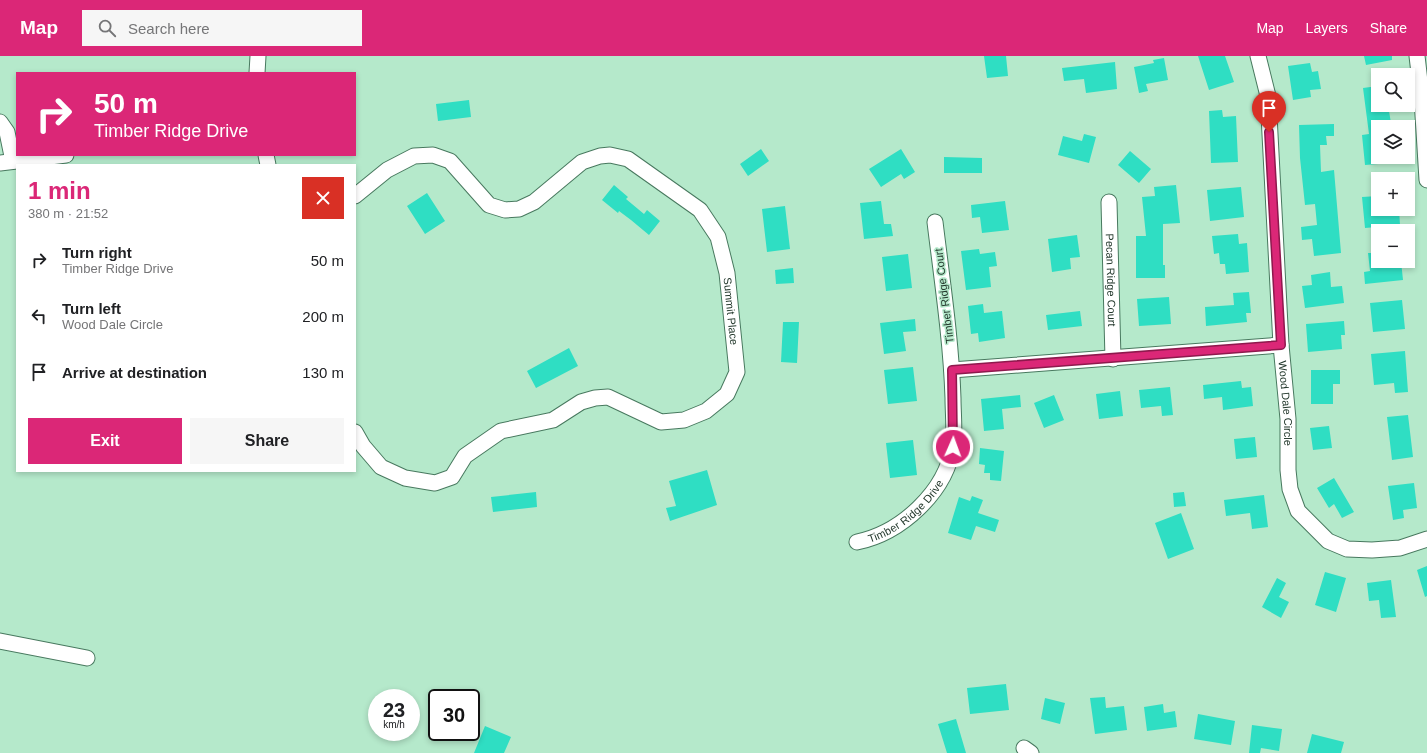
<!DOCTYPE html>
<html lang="en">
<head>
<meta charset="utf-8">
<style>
  body { margin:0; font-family:Helvetica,sans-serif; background:#f6f6f6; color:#202124; height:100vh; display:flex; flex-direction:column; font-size:15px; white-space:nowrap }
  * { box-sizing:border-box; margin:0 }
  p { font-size:13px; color:#757577 }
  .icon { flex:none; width:22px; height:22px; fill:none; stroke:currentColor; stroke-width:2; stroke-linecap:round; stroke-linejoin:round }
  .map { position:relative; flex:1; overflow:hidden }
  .drawer { position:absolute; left:16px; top:108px; width:340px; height:308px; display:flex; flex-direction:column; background:#fff; border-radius:0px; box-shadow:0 2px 6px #0003 }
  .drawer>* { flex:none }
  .top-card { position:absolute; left:16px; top:16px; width:340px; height:84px; border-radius:0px; box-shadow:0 2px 6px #0003; background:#db2777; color:#fff; overflow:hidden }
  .controls { position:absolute; left:1371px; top:12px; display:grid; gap:8px }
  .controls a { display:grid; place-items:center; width:44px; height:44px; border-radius:0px; background:#fff; box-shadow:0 2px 6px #0003; font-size:20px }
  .speed { position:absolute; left:368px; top:633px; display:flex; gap:8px; font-size:20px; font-weight:700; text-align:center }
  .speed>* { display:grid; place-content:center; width:52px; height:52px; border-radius:50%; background:#fff; box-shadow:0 2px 6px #0003; line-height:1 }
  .speed small { font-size:10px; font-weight:400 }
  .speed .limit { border:2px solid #111; border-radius:6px; background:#fff; color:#111 }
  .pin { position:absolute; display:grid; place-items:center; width:34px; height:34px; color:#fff; margin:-41px -17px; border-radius:50% 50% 50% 0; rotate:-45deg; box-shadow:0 0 4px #0007 }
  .pin .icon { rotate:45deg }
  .me { position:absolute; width:44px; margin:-22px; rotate:2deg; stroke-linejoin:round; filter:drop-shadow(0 0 3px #0008) }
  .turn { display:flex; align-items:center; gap:14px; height:84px; padding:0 12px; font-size:18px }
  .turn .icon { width:52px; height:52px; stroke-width:2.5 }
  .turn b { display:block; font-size:28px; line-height:34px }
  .round { display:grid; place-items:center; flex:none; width:42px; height:42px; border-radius:0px; background:#f6f6f6 }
  .summary { display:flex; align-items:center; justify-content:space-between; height:68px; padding:0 12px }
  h1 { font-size:24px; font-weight:700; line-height:30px; color:#db2777 }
  .button { display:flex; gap:8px; margin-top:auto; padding:8px 12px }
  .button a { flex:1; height:46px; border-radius:0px; background:#db2777; color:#fff; font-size:16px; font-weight:700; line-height:46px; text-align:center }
  .button a+a { background:#f6f6f6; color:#202124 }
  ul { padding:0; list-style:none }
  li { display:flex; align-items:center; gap:12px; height:56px; padding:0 12px }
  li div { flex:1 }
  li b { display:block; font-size:15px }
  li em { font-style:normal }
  header { display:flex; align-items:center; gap:24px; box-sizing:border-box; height:56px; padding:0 20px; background:#db2777; color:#fff }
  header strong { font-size:19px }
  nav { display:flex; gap:22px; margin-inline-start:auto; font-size:14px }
  .search { width:280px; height:36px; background:#f6f6f6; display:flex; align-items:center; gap:10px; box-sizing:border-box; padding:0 14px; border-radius:0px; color:#757577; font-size:15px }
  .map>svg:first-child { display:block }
</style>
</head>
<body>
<header>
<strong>Map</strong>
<div class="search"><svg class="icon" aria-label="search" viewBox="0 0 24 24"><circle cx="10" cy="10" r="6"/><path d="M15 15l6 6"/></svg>Search here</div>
<nav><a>Map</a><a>Layers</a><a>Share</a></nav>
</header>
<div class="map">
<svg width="1427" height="697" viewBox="0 0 1427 697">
  <rect width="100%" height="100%" fill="#b5e9cb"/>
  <!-- building -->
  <path fill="#2fdec3" d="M984,0H1006L1008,20L987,22Z
    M1198,0H1225L1234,26L1209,34Z
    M1364,0H1392V4L1366,9Z
    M1164,2L1168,24L1146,28L1148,35L1139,37L1134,11L1154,7L1153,4Z
    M1115,6L1117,33L1086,37L1084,23L1064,25L1062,12Z
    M1310,7L1312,16L1318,15L1321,33L1310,34L1311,41L1293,44L1288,10Z
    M1378,30V49H1388L1391,67L1378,68V108L1365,109L1362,79L1369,78L1363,32Z
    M469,44L471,61L438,65L436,48Z
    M1222,54L1223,61L1236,60L1238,106L1211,107L1209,55Z
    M1334,68V80H1326L1327,89H1320L1321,116L1334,114L1341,197L1314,200L1312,183L1302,184L1301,171L1317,169L1315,148L1305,149L1300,102L1299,69Z
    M1084,78L1096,81L1089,107L1058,99L1063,80L1082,85Z
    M761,93L769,105L748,120L740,108Z
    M901,93L915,116L904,123L901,118L881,131L869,113Z
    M1130,95L1151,113L1139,127L1118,109Z
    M944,101L982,102V117H944Z
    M614,129L628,141L626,143L644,158L647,154L660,165L649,179L631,164L619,155L618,157L602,144Z
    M1176,129L1180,167L1163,168V209H1165V222H1136V180H1146L1142,141L1155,140L1154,131Z
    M1241,131L1244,161L1210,165L1207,134Z
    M427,137L445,165L425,178L407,150Z
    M1378,140V153H1399L1400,169L1365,172L1362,141Z
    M881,145L884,168H891L893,180L864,183L860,147Z
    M1005,145L1009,174L982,177L980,161L972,162L971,149Z
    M785,150L790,193L767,196L762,153Z
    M1238,178L1239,188L1247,187L1249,216L1226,218L1225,208H1220L1219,197L1214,198L1212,180Z
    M1077,179L1080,201L1070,202L1071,213L1052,216L1048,183Z
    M979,193L980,198L995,196L997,210L989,211L991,231L966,234L961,195Z
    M1368,197H1378V205H1401L1403,224L1365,228L1364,216L1370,215Z
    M908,198L912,232L886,235L882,201Z
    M793,212L794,227L776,228L775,214Z
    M1330,216L1331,231L1342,230L1344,247L1305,252L1302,230L1312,229L1311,219Z
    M1249,236L1251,257H1246L1247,266L1206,270L1205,251L1234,249L1233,237Z
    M1169,241L1171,268L1139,270L1137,243Z
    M1402,244L1405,273L1373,276L1370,247Z
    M983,248L984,257L1002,255L1005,282L979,286L978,277L971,278L968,250Z
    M1080,255L1082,270L1048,274L1046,259Z
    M915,263L916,275L903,276L906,295L884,298L880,267Z
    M1344,265L1345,279H1341L1342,293L1308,296L1306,268Z
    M783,266H799L797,307L781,306Z
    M569,292L578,310L536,332L527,315Z
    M1405,295L1408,336L1395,337L1394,327L1374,329L1371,298Z
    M913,311L917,345L888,348L884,314Z
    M1311,314H1340V328H1333V348H1311Z
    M1241,325L1242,332L1251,331L1253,350L1223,354L1222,341L1204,343L1203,329Z
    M1170,331L1173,359L1162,360L1161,350L1141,352L1139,334Z
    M1120,335L1123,360L1099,363L1096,338Z
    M1020,339L1021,351L1002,353L1004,373L984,375L981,343Z
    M1054,339L1064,364L1044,372L1034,347Z
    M1408,359L1413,401L1392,404L1387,361Z
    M1329,370L1332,392L1313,394L1310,372Z
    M1255,381L1257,401L1236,403L1234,383Z
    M913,384L917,419L890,422L886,387Z
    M980,392L1004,395L1001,425L990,424V417H984L985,409L979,408Z
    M707,414L717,449L670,465L666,452L676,450L669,425Z
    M1334,422L1354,456L1342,462L1334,448L1329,452L1317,432Z
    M1414,427L1417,452L1403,454L1404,462L1393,464L1388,430Z
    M536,436L537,451L493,456L491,441Z
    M1184,436L1186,450L1174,451L1173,437Z
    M1264,439L1268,471L1252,473L1250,457L1226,460L1224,444Z
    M972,440L983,444L978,457L999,464L995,476L976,470L971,484L948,477L959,441L970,445Z
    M1181,457L1194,493L1168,503L1155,467Z
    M1427,510V540L1425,541L1417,514Z
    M1325,516L1346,522L1336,556L1315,549Z
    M1277,522L1286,527L1279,541L1289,546L1281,562L1262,551Z
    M1391,524L1396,561L1381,562L1379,544L1369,545L1367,527Z
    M1006,628L1009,654L970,658L967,632Z
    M1105,641L1106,652L1124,650L1127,674L1095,678L1090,642Z
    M1045,642L1065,647L1060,668L1041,663Z
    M1163,648L1164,657L1175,655L1177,671L1147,675L1144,651Z
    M1198,658L1235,665L1231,689L1194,683Z
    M956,663L966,697H947L938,668Z
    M1252,669L1282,673L1279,695L1261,692L1260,697H1249Z
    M485,670L511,681L504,697H474Z
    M1312,678L1344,686L1341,697H1307Z"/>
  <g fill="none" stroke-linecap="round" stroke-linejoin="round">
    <!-- minor casing -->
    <g stroke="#48795f" stroke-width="17">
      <g id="minor">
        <path id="s1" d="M1258,0L1268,40L1281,289L1288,363V414L1290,433L1298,455L1328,485L1347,493L1372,494L1400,492L1427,483"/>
        <path d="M1417,0L1422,43L1427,124"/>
        <path d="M257,17L258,0"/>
        <path d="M0,66L7,76L13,105"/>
        <path d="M266,99L268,109"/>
        <path d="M0,107L66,99"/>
        <path id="s2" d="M355,140L387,114L414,100L433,99L450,105L489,149L505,154L519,153L534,146L582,106L600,100L610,99L628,103L700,154L718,181L727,217L737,316L727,338L706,355L684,364L661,366L608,341L595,342L581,346L553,364L501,375L465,400L452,421L435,427L405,422L381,411L363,390L355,376"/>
        <path id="s3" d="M1109,146L1113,303"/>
        <path d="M952,314L1281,289"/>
        <path id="s4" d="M857,486C901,477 946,436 953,390C955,375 953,357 953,342C951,283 942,224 935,166"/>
        <path d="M0,585L87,602"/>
        <path d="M1024,692L1031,697"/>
      </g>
    </g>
    <!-- minor -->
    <use href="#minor" stroke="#fff" stroke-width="15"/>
  </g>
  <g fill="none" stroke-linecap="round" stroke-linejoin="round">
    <!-- route casing -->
    <g stroke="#8e194d" stroke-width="10">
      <path id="route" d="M953,391L952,314L1281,289L1269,76"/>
    </g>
    <!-- route -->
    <use href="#route" stroke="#db2777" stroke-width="7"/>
  </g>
  <g text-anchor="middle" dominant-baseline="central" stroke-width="3" stroke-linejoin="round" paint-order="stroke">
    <!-- street labels -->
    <g font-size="11" fill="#24392d" stroke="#b5e9cb">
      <text stroke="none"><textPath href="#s3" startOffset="78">Pecan Ridge Court</textPath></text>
      <text transform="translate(944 240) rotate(-97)">Timber Ridge Court</text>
      <text stroke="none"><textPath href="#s2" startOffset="521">Summit Place</textPath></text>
      <text stroke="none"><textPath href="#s1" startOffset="349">Wood Dale Circle</textPath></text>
      <text stroke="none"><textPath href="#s4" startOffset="59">Timber Ridge Drive</textPath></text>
    </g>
  </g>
</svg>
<div class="controls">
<a><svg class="icon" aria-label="search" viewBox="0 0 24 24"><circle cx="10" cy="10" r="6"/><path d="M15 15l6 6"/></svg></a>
<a><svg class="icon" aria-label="layers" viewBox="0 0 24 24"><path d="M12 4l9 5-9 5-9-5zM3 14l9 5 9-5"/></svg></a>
<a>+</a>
<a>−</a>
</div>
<div class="speed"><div>23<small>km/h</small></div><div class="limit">30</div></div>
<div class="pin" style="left:1269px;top:76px;background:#d93025"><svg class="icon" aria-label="arrive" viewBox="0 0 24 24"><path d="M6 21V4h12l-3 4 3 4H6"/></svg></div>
<svg class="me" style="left:953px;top:391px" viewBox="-20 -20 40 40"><circle r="17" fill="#db2777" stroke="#fff" stroke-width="3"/><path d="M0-11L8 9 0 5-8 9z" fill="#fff"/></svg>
<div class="top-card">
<div class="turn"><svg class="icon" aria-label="right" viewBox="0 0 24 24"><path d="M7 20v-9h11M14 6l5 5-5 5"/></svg><div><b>50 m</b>Timber Ridge Drive</div></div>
</div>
<section class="drawer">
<div class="summary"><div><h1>1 min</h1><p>380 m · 21:52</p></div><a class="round" style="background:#d93025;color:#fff"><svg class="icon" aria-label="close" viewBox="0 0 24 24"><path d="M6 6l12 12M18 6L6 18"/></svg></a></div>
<ul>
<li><svg class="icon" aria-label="right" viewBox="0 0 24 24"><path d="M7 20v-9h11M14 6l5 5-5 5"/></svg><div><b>Turn right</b><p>Timber Ridge Drive</p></div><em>50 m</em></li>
<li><svg class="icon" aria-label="left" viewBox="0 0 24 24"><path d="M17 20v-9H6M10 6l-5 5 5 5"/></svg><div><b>Turn left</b><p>Wood Dale Circle</p></div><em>200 m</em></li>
<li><svg class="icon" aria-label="arrive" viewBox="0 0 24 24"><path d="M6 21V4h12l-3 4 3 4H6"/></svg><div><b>Arrive at destination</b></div><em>130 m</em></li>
</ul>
<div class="button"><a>Exit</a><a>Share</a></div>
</section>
</div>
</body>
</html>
